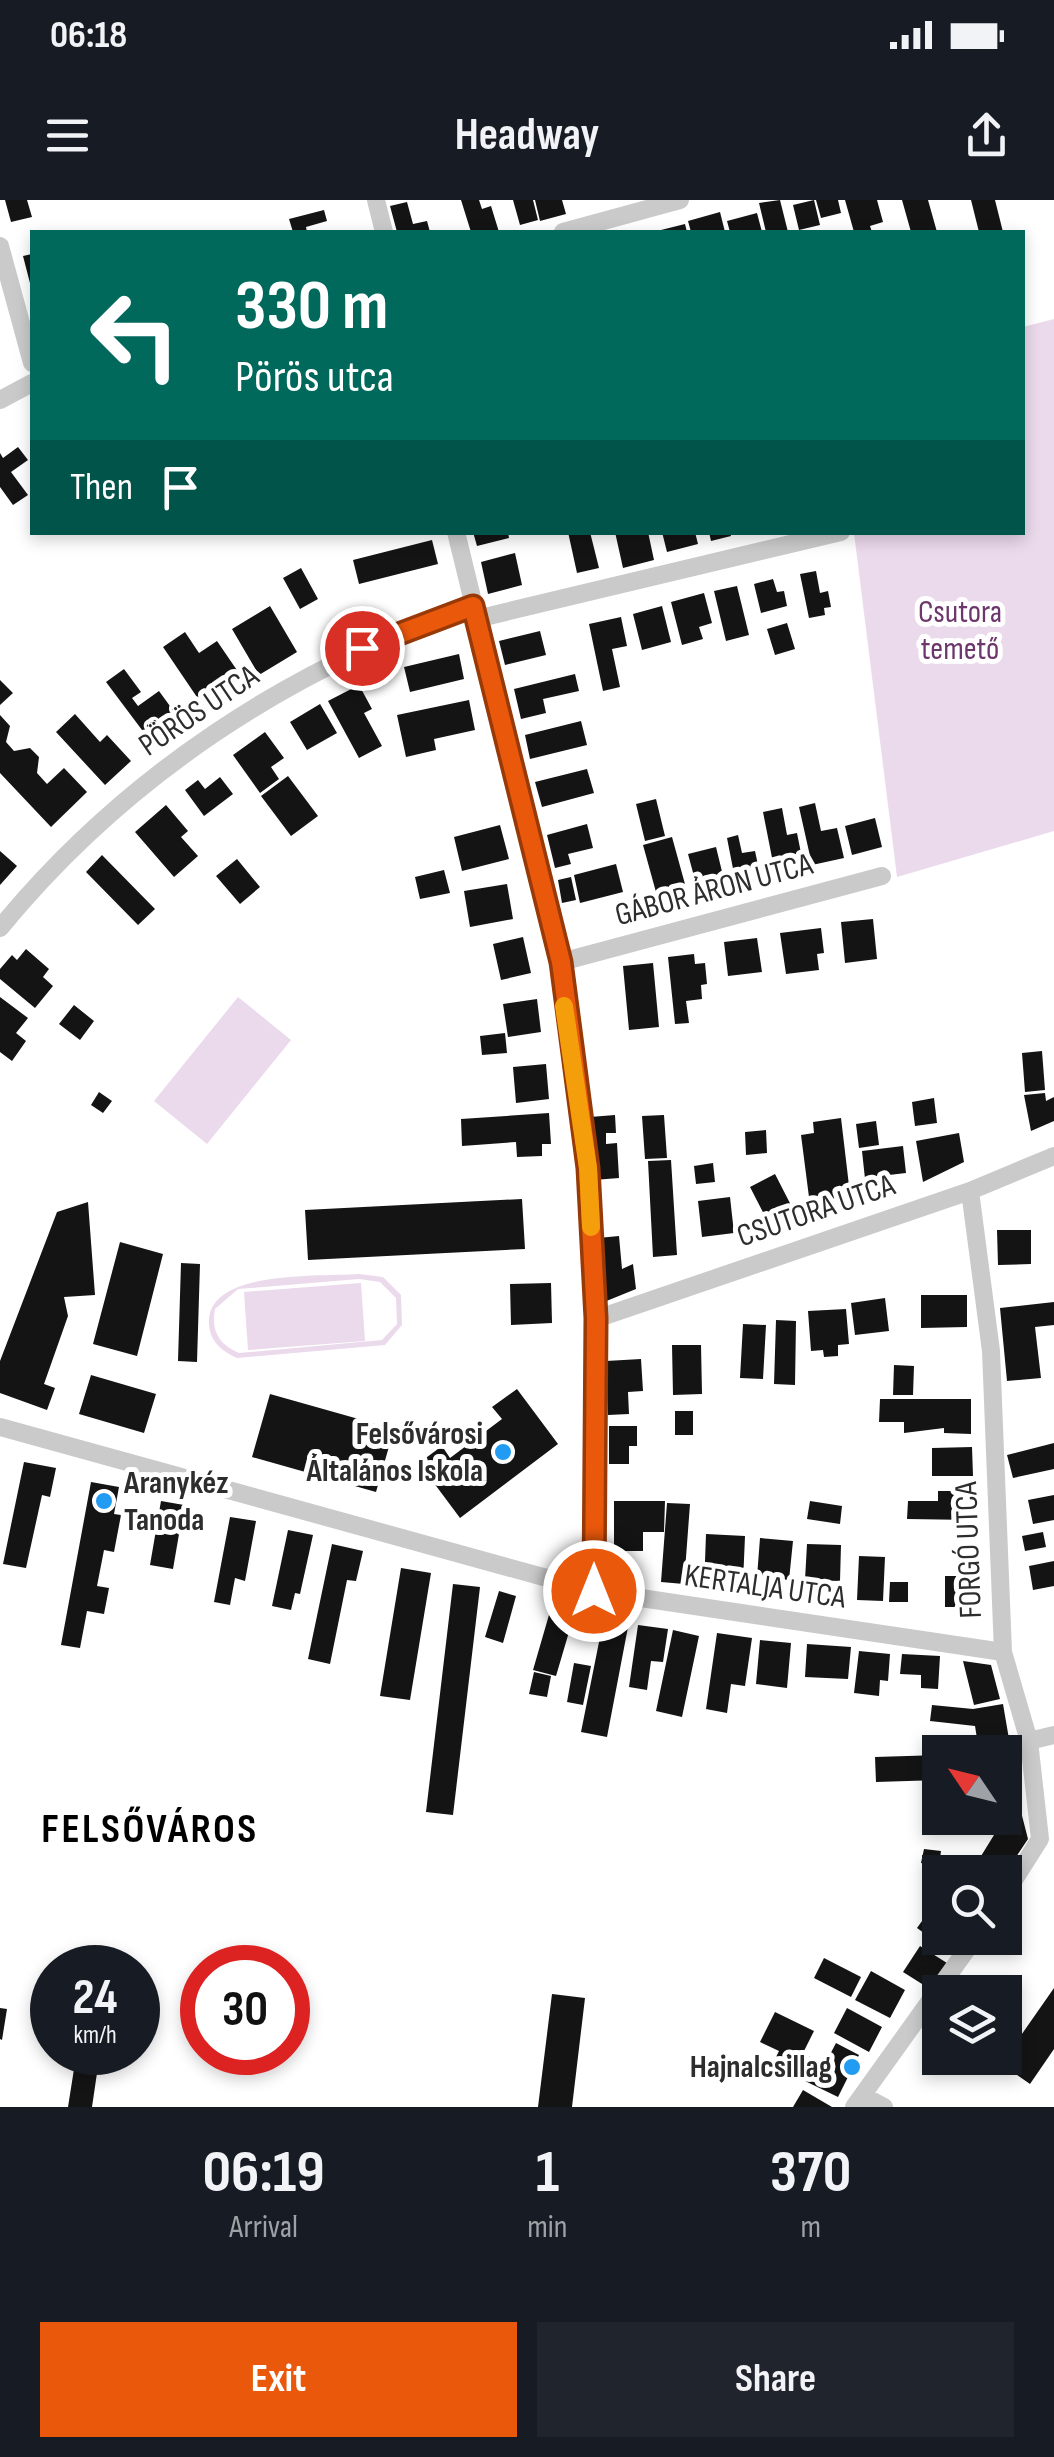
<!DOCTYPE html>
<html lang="en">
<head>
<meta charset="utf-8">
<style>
  body { margin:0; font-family:"Sofia Sans Condensed",sans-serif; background:#20242c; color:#f1f3f6; height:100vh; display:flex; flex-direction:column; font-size:38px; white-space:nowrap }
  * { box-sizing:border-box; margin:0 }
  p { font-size:32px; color:#9ea1a6 }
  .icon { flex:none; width:55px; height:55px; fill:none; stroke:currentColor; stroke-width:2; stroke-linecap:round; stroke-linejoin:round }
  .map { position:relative; height:1907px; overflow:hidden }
  .drawer { display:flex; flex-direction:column; background:#171b24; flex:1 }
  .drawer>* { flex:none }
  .hud { position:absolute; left:30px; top:30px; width:995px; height:305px; border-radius:0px; box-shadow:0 5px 15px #0003; background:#00695c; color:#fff; overflow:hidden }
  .needle { width:65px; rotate:305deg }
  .buttons { position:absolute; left:922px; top:1535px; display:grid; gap:20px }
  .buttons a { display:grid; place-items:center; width:100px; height:100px; border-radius:0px; background:#171b24; box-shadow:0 5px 15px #0003; font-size:50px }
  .speed { position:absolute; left:30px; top:1745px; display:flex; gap:20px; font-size:50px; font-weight:700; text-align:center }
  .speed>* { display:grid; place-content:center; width:130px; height:130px; border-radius:50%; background:#171b24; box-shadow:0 5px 15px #0003; line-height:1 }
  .speed small { font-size:25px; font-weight:400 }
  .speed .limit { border:15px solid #d22; background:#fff; color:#111 }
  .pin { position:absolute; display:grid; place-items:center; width:85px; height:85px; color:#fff; margin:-42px; border:5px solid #fff; border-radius:50%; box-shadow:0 2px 10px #0007 }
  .me { position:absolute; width:110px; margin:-55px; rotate:0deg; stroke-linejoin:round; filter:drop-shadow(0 0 8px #0008) }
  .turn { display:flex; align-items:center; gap:35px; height:210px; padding:0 40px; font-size:45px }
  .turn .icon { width:130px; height:130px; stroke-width:2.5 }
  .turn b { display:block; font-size:70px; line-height:85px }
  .then { display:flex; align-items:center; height:95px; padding:0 40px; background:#0003; gap:20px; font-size:38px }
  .eta { display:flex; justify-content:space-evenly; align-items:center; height:170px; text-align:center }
  .eta b { font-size:60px; font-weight:700; line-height:70px }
  .button { display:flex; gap:20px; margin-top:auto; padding:20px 40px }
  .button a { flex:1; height:115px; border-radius:0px; background:#ea580c; color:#fff; font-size:40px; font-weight:700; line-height:115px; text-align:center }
  .button a+a { background:#20242c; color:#f1f3f6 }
  .status { display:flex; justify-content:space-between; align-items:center; height:70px; padding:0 50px; background:#171b24; direction:ltr }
  .status svg { height:28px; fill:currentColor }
  header { display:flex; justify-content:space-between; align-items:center; height:130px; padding:0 40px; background:#171b24; font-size:45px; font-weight:700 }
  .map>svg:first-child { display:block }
</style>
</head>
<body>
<div class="status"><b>06:18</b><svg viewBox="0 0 49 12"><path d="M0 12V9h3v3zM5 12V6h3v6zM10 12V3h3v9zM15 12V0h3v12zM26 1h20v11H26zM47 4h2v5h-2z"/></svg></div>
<header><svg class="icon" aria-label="menu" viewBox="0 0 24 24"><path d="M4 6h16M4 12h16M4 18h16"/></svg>Headway<svg class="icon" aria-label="share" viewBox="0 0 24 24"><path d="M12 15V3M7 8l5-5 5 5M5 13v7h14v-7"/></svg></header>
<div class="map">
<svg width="1054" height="1907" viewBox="0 0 1054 1907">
  <rect width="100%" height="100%" fill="#fff"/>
  <!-- green -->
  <path fill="#ebd9ec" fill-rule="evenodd" d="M1054,119V631L897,677L854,333L1022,332L1023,127Z
    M238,797L291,840L207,944L154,901Z
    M359,1074L383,1077L401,1095L402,1125L385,1145L237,1158C222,1151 210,1142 209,1124C206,1069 320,1077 359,1074ZM359,1079L380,1082L396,1098L397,1124L382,1140L239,1153C218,1144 211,1130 215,1109L238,1089Z
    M361,1083L365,1141L248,1150L244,1092Z"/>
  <!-- building -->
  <path fill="#141414" d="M5,0H27L32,17L11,22Z
    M461,0H479L482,9L491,6L499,32H471Z
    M513,0H533L538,20L520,25Z
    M535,0H562L566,14L540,21Z
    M780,0L788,32H766L759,3Z
    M814,0L820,25L799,30L793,5Z
    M816,0H838L841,13L821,18Z
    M845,0H877L883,22L870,26L872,32H854Z
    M902,0H928L937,32H911Z
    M971,0H995L1003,32H979Z
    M407,2L413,24L427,21L430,32H397L390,6Z
    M324,10L327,21L306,27L307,32H293L289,19Z
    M720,12L725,32H691L688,21Z
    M757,13L762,32H730L727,21Z
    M685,24L687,32H657V31Z
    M32,54V87H31L23,56Z
    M18,247L28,260L11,272L28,295L13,305L0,287V253L3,258Z
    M473,332H508L509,338L477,346Z
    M568,332H590L599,368L577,373Z
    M615,332H648L654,360L623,368Z
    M662,332H695L698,344L667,352Z
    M709,332H730L731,336L711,341Z
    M432,340L438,364L359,384L353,360Z
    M515,353L522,385L488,394L481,362Z
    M301,368L318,399L300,409L283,378Z
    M816,371L820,393L828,391L831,407L824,408L825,415L809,418L800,374Z
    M773,379L777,392L784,391L787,406L761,413L754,384Z
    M737,386L749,435L726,441L714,391Z
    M704,393L712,423L699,427L703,439L682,445L671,402Z
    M270,406L297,452L259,475L232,429Z
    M662,406L671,442L642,450L633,414Z
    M621,417L627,446L612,449L620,487L603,491L589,424Z
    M787,423L795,449L775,455L767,429Z
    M540,431L546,455L505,465L499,441Z
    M185,432L199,453L217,441L243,479L203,506L163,447Z
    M459,454L464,479L410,492L404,467Z
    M124,469L141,492L132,498L138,506L159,491L183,524L154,546L106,482Z
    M575,474L579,491L543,499L546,513L521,519L514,489Z
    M0,480L13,493L0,505Z
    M359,485L372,509L364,513L382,546L359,558L328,501Z
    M469,500L475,530L434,539L436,550L406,557L397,515Z
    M320,504L337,533L307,550L290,522Z
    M75,514L100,542L107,535L131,561L105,585L56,532Z
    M0,515L10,526L6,542L14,551L30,548L39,557L37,573L47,584L64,568L87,592L51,627L0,573Z
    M581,521L587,545L530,559L525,535Z
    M265,532L284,558L271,567L279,579L260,593L233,555Z
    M587,569L594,593L542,607L535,582Z
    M288,576L318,616L291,636L261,596Z
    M220,577L233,594L204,616L185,590L198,580L205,589Z
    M656,599L665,636L645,641L636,604Z
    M815,603L821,631L837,628L844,658L812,665L799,607Z
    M166,605L188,631L181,637L198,656L174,677L135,632Z
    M782,608L787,635L797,633L804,668L775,673L763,612Z
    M875,618L882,647L852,655L845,626Z
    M587,624L593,648L568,654L571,664L555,668L547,635Z
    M500,625L509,659L462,671L454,637Z
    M738,635L742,653L755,651L761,679L736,684L727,638Z
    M672,637L688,695L659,703L643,645Z
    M716,647L726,688L699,695L688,654Z
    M0,651L17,666L0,685Z
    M102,655L155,709L138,725L86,672Z
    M237,659L260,687L240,704L216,676Z
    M616,664L623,692L580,703L574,675Z
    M444,670L450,693L420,699L415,677Z
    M571,677L576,700L562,703L558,680Z
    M507,684L513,719L470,727L464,691Z
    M873,719L877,759L845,763L841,722Z
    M821,728L824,753L817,754L819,770L786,774L780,733Z
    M523,737L531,773L501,780L493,744Z
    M757,738L762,772L728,776L724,742Z
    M26,749L49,769L43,777L53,786L35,808L0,779V769L12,755L17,760Z
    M694,754L695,764L705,763L707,784L701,785L702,799L686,801L689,823L675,824L668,757Z
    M653,763L659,827L629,830L623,766Z
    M0,797L28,818L16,833L26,841L12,861L0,852Z
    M537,799L541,832L508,837L503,804Z
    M74,805L94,821L80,840L59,824Z
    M505,833L507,853L482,855L480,836Z
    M1042,851L1045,890L1025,892L1022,853Z
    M546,864L549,899L516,903L513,867Z
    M99,892L112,901L103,913L91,905Z
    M1045,893L1046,901L1054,897V921L1031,931L1024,895Z
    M934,898L937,923L915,926L912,902Z
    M549,913L551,944H542V956L517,957L516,942L462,946L461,919Z
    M615,915L616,933H606V944L617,943L619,978L594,980L590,917Z
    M664,915L667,958L645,959L642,916Z
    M841,918L850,994L810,1005L801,935L814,933L813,922Z
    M876,921L879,945L859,948L856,924Z
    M766,930L767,953L746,955L745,932Z
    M959,933L964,962L923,982L916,941Z
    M903,946L906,973L889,975L890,985L866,988L862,951Z
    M671,960L677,1055L653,1057L648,961Z
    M713,963L715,982L696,984L694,966Z
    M775,974L795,1013L770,1026L750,987Z
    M730,997L734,1033L702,1037L698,1001Z
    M522,999L525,1049L308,1060L305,1010Z
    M88,1002L95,1095L64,1097L68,1116L44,1184L55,1188L47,1210L0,1193V1161L57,1012Z
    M997,1030H1031V1064L998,1065Z
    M619,1036L622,1069L633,1064L636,1089L604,1102L598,1038Z
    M120,1042L163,1054L137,1156L93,1144Z
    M181,1063L200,1064L197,1162L178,1161Z
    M551,1083L552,1123L511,1125L510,1084Z
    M921,1095H967V1127L921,1128Z
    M885,1098L889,1131L855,1135L851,1103Z
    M1054,1102V1125L1035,1127L1041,1178L1007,1181L1000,1108Z
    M846,1109L849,1144L838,1145V1156L824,1157L823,1150L811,1151L808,1111Z
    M776,1120L796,1121L795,1185L774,1184Z
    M743,1124L766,1125L763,1179L740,1178Z
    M672,1145H701L702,1194L673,1195Z
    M641,1159L643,1191L628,1192L629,1214L608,1215L606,1161Z
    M894,1165L914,1166L913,1195H893Z
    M91,1175L156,1194L144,1233L79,1214Z
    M517,1189L558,1244L460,1318L419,1263L442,1246L450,1258L502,1219L492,1207Z
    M270,1194L394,1229L376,1292L252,1257Z
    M880,1199H971V1234L944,1233V1228L904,1233V1222H879Z
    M675,1211H693V1235H675Z
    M609,1226H637V1246H629V1264H609Z
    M1054,1243V1269L1013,1278L1007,1255Z
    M972,1247L973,1276H932V1248Z
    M24,1262L56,1268L50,1297L42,1295L26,1368L3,1364Z
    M91,1282L119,1287L114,1314L121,1315L114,1352L104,1350L97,1386L109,1388L104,1414L87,1411L80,1448L61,1445Z
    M938,1291H972V1320L907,1319L908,1301H938Z
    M1054,1295V1320L1033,1324L1028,1300Z
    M161,1301L184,1305L173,1369L150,1365Z
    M614,1301H665L664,1332H643V1351H614Z
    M810,1301L842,1306L840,1324L807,1319Z
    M667,1303L690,1304L684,1384L661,1382Z
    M230,1317L256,1321L245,1381L235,1378L230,1405L214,1402Z
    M288,1330L313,1335L300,1394L295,1393L291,1410L272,1406Z
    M1043,1332L1046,1347L1025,1351L1022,1336Z
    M706,1334L745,1336L743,1383L727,1382V1390L704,1389Z
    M760,1338L793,1341L789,1380L757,1377Z
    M332,1344L363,1351L356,1381L347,1380L330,1464L308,1459Z
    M807,1344L841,1345L840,1381L805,1380Z
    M859,1356L885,1357L883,1401L857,1400Z
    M1054,1361V1386L1033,1390L1029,1366Z
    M401,1368L431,1373L410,1500L380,1496Z
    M945,1376H977V1407H945Z
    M890,1382H908V1402H889Z
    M453,1384L480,1387L453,1615L426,1612Z
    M499,1391L516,1396L503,1443L485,1437Z
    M551,1408L574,1415L556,1476L533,1470Z
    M603,1422L628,1427L607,1537L581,1532Z
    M638,1425L668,1429L663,1462L651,1461L647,1490L629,1487Z
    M673,1430L699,1436L682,1517L656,1511Z
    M717,1433L752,1438L745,1486L731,1484L727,1513L706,1509Z
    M760,1440L791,1443L787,1488L756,1484Z
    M807,1444L851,1447L848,1479L805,1477Z
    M859,1451L890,1454L888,1481L880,1480L879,1496L854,1493Z
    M902,1454L940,1456L938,1489L921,1488V1475L900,1474Z
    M963,1461L991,1465L1000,1499L974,1505Z
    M574,1463L591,1466L583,1505L567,1502Z
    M534,1472L551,1476L547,1497L529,1494Z
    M1003,1504L1009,1539L978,1545L975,1526L930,1521L932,1505L973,1509Z
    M940,1555V1580L876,1582L875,1557Z
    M1020,1608L1028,1639L1006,1672L973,1669L994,1635L990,1618H1005V1612Z
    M924,1649L941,1651L939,1666L921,1663Z
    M932,1707L940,1713V1738H959L949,1751L917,1728Z
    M920,1746L947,1763L930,1789L903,1772Z
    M824,1758L861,1777L851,1797L814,1778Z
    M871,1771L905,1790L890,1818L855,1800Z
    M1054,1788V1849L1030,1884L1001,1864Z
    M552,1794L585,1798L572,1907H538Z
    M0,1808L7,1809L2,1840L0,1839Z
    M847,1808L882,1827L869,1852L834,1833Z
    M775,1812L814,1831L803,1853L825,1864L836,1843L859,1855L838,1897L772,1865L779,1851L760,1842Z
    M76,1852H100L97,1871L74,1868Z
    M74,1869L97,1873L92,1907H68Z
    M803,1890L832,1907H793Z"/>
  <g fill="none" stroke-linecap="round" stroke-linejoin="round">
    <!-- street -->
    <path stroke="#cacaca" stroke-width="18" d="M376,0L384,32
      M563,32L680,0
      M0,46L32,163
      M0,200L32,183
      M456,332L561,762C566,833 583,902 588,973C598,1112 595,1251 594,1391
      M476,419L841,332
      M0,728C124,577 289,468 473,406
      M561,762L882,676
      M970,991L991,1151L1003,1452L1029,1541L1040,1639L1005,1694
      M596,1119L970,991L1054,956
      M0,1227L594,1391L1003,1452
      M1029,1541L1054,1535
      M863,1896L884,1907
      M854,1907L975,1738"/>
  </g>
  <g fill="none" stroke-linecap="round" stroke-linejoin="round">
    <!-- route casing -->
    <g stroke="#983908" stroke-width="25">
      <path id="route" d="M362,448L473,406L561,762L588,968L596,1118L594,1391"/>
    </g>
    <!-- route -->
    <use href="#route" stroke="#ea580c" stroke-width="18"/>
    <!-- slow -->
    <path stroke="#f59e0b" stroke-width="18" d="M564,806L588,968L591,1027"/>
  </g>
  <!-- markers -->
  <g fill="#219cf2" stroke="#fff" stroke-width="4">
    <circle cx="503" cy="1252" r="10"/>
    <circle cx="104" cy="1301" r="10"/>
    <circle cx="852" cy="1867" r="10"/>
  </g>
  <g text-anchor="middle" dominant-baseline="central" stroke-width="10" stroke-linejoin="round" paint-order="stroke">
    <!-- park labels -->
    <g font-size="32" fill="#6c376b" stroke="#fff">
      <text x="960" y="412">Csutora<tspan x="960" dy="37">temető</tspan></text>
    </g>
    <!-- street labels -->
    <g font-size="32" fill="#2d2d2d" stroke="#fff">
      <text transform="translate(199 511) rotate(-34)">PÖRÖS UTCA</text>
      <text transform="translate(714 690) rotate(-15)">GÁBOR ÁRON UTCA</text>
      <text transform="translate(816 1011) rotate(-19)">CSUTORA UTCA</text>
      <text transform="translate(969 1350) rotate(-92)">FORGÓ UTCA</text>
      <text transform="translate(765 1387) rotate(8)">KERTALJA UTCA</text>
    </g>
    <!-- poi labels -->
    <g font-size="32" font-weight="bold" fill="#2d2d2d" stroke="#fff" text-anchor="end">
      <text x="483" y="1234">Felsővárosi<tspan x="483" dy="37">Általános Iskola</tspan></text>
      <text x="124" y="1283" text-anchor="start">Aranykéz<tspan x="124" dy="37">Tanoda</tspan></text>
      <text x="832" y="1867">Hajnalcsillag</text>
    </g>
    <!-- district labels -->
    <g font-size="42" font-weight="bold" letter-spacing="2.5" fill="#000" stroke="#fff">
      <text x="150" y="1629">FELSŐVÁROS</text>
    </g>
  </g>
</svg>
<div class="buttons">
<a><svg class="needle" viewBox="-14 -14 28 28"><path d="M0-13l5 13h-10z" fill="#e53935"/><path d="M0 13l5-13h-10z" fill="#9ea1a6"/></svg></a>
<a><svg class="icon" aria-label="search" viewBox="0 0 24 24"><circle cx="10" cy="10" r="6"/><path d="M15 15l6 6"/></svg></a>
<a><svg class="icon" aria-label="layers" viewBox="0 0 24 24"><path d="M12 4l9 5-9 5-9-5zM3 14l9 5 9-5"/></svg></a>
</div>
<div class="speed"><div>24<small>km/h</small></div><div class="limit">30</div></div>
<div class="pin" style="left:362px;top:448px;background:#d93025"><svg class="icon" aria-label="arrive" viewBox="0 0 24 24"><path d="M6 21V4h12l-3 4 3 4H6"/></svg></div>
<svg class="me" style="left:594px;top:1391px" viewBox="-20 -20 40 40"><circle r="17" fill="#ea580c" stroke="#fff" stroke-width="3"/><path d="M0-11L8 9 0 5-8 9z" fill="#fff"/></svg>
<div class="hud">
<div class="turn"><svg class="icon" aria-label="left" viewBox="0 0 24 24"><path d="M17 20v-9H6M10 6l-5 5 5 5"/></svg><div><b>330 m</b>Pörös utca</div></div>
<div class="then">Then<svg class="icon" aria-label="arrive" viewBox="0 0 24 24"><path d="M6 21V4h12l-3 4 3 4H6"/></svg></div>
</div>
</div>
<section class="drawer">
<div class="eta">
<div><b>06:19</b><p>Arrival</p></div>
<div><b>1</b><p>min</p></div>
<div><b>370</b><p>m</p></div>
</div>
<div class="button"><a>Exit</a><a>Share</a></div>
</section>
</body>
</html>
